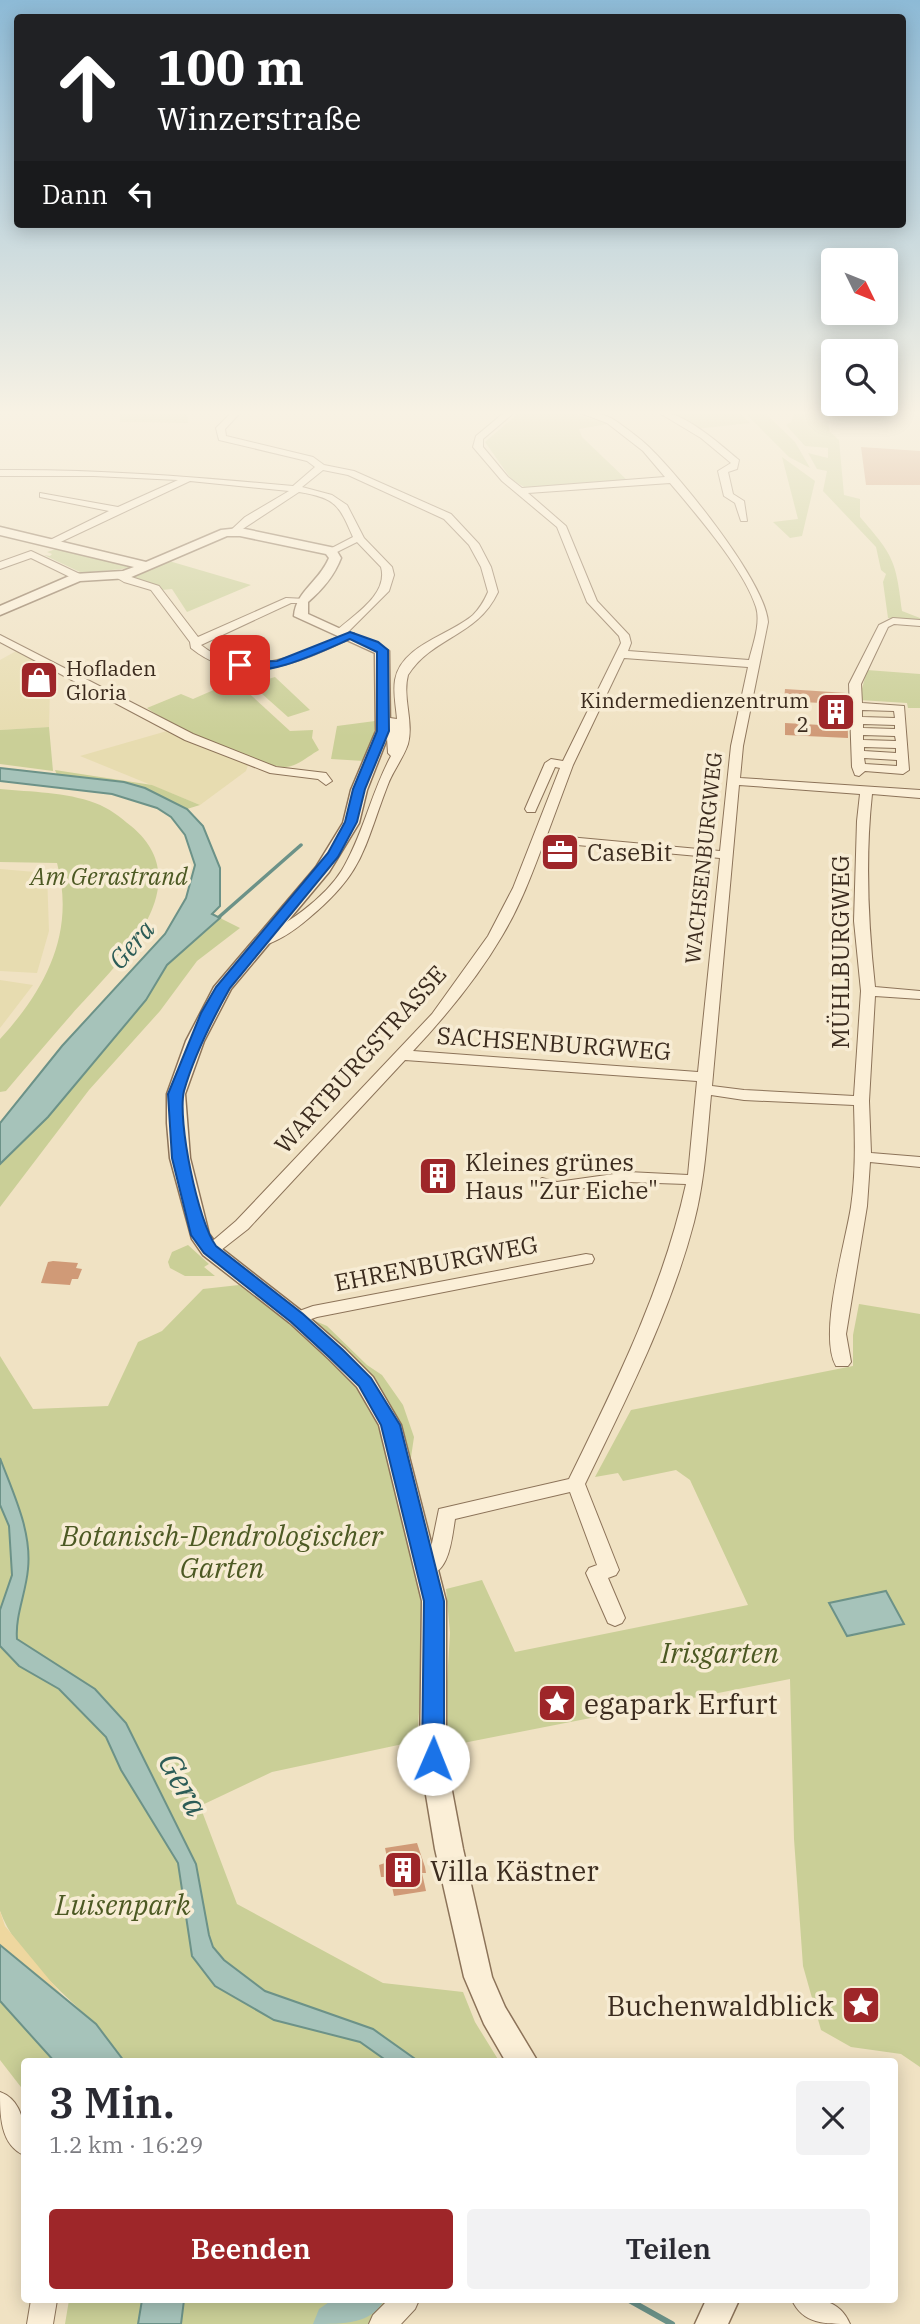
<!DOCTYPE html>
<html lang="de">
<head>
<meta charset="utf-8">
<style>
  body { margin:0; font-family:"IBM Plex Serif",serif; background:#f2f2f3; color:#2b2b33; height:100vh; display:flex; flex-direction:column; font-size:26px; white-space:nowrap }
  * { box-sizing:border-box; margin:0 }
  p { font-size:23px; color:#7c7c81 }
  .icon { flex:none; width:38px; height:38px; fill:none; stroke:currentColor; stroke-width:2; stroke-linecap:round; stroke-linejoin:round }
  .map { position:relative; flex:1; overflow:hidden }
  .details { position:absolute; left:21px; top:2058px; width:877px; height:245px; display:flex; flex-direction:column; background:#fff; border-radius:7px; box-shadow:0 4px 18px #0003 }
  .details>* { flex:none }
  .guide { position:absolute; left:14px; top:14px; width:892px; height:214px; border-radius:7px; box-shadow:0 4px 18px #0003; background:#202124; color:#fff; overflow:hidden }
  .needle { width:46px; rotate:133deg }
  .tools { position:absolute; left:821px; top:248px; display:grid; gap:14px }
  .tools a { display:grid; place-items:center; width:77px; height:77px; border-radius:7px; background:#fff; box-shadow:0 4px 18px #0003; font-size:35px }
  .pin { position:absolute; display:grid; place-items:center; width:60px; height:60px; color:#fff; margin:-30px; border-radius:14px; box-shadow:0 4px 10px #0006 }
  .me { position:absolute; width:77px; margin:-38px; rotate:1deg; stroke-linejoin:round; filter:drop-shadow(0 0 5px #0008) }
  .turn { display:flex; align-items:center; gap:24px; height:147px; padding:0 28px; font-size:32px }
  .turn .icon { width:91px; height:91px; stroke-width:2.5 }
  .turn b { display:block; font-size:49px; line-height:60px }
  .then { display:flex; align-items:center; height:66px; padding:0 28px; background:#0003; gap:14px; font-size:26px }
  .round { display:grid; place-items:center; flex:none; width:74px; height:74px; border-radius:7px; background:#f2f2f3 }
  .head { display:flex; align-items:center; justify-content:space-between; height:119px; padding:0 28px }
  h1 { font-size:42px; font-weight:600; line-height:52px }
  .cta { display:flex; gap:14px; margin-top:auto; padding:14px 28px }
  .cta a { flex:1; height:80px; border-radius:7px; background:#9e2629; color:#fff; font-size:28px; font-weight:600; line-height:80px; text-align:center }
  .cta a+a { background:#f2f2f3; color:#2b2b33 }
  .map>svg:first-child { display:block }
</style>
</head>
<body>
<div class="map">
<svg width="920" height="2324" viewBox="0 0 920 2324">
  <rect width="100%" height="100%" fill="#f0e2c3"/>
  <!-- farmland -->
  <path fill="#e7dcb0" d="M18,650L59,671L50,690L49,727L0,730V660Z
    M167,731L236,758L248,765L246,771L200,805L80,756Z
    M0,869L47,873L49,931L37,973L0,971Z
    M0,980L33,985L0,1028Z"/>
  <!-- green -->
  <path fill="#cacf97" d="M120,411H187L188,423L120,422Z
    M521,411H565L608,424L579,429L582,437L628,481L529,490L511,479L485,442Z
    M670,411H738L750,423L696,429Z
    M743,411H763L795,442L810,468L789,457Z
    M795,411H826L830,432L839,440L844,495L860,499V517C893,555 896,560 902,611L920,618V622L888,618L883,582L886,574L881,570L876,547L823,491L827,471L817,469L808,453L828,458V448L805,446L786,425L791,422Z
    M782,457L815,481L802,536L790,538L773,522L798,519Z
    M59,548L100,556L131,568L82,573L44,555L50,556L52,554L47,552Z
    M169,561L251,585L187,612L172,589L162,590L152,583L129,578Z
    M867,670L920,674V708H908L907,703L859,700Z
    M275,677L310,710L288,717L251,684Z
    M232,682L240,685L290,731L313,730L312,738L319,750C310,755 296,767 286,767C257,767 170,725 147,708L181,694L193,699Z
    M375,721L374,735L364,761L331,759L337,726Z
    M49,727L53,771L0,764V730Z
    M55,770L152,785L200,805L187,809L145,788L124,782L57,775Z
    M0,789C31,792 66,792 95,803C109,808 120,817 131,826C204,886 114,967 72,1014C50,1039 28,1065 6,1091L0,1092V1039C45,990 76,933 57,863L0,862Z
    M220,918L240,928L197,961L160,1011L89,1090L0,1207V1164L48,1117L146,1000L167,965Z
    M188,1245L209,1264L204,1267L215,1276H185L170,1268L168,1262L172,1252Z
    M239,1285C286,1317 331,1352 365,1398C390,1432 422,1579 423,1624C425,1663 419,1703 417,1741L272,1772L200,1806L237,1904L383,1983L463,1992L475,2022L499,2061H124C114,2049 105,2034 94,2023C62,1992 15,1953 0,1911V1356L33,1409L108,1406L138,1342L162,1331L203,1289Z
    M859,1304L920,1314V2067L901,2054L851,2047L821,2030L803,1966L794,1839L790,1679L443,1747L450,1633L446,1589L482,1580L515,1652L748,1605L690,1480L676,1470L623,1481L618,1473L595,1477L631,1410L853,1366V1335Z
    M313,1320L327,1326L367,1365L382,1375L403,1405L414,1437L410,1464L345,1351Z
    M0,2001L57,2061L24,2062V2091L0,2060Z
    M69,2300H142L138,2324H65Z
    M184,2300H389L368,2324H181Z"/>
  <!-- sand -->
  <path fill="#eed79f" d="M0,1911L5,1926L62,1995L0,1945Z"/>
  <!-- water -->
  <path fill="#a6c3ba" stroke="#6c9288" stroke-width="2" d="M0,768L124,782L145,788L187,809L203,826L220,868V906L212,914L220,918L167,965L146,1000L48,1117L0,1164V1123L62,1046L165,934L186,898L195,865L185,835L171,817L157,808L112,794L0,781Z
    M0,1458C13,1493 32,1531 28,1569C26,1593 15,1616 17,1639L95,1689L126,1723L196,1864L209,1935L213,1947L224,1960L265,1991L373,2029L418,2061H387L360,2042L274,2020L215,1986L192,1956L178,1863L121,1770L106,1737L59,1689L19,1666L0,1646V1610L12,1575L9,1526L0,1505Z
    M886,1591L904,1624L847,1636L829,1603Z
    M0,1945L96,2024L124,2061H54L0,2001Z
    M142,2300H184L181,2324H138Z"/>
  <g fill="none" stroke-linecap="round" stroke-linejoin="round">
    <!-- stream-far1 -->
    <path stroke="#6c9288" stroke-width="3.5" d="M219,917L301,845"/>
    <!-- stream -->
    <path stroke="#6c9288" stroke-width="6" d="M629,2300L672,2324"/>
    <!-- river -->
    <path fill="#a6c3ba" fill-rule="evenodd" d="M332,2300H384C371,2324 345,2324 313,2324L319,2309Z"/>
  </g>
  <!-- building -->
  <path fill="#d09a77" d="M861,447L920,451V485H866Z
    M785,689L847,693L848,738L785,735V723L821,725V703L784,701Z
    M443,1167L451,1182L432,1186L425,1170Z
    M53,1261L78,1263L76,1268L82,1269L78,1279H72L70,1285L41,1283L48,1262Z
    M417,1843L425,1867L426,1873H422L426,1891L394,1896L390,1877H381L379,1865L388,1862L385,1848Z"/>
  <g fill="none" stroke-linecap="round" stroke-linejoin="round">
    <!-- minor casing -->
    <g stroke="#8c7359" stroke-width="2">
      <path id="minor" d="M233,411H242L225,429L226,436L313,457L324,465L354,471L451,514L479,544L491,567L498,592C477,637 433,636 408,675C402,698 414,721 408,744C403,759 392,772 387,787C363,850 364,872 309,918C295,930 278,942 259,947L252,943L254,940C284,927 325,898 342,870C363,835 371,793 391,756L388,753L386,723L377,720L383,717L397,719C396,706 393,693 395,680C401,645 450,635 473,615C480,608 484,601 488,592L481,567L469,545L444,519L348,475L323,470L302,487L332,495L347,505L364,538L392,567L394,575L389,591L347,633H354V637C301,662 243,690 191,648L190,642L151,590L124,582L114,576L119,573L159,586L198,637L286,598L306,599V603H291L201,645C245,681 296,656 342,635L335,632C352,616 389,595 381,567L357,542L335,553L326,551L353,537C339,505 336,498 299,492L235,534L230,531L245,517L289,491L190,481L52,546L48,545V541L109,511L40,497V493L118,507L178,480L94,476H0V470C99,469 195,477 293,486L315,467L307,461L219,440L216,428Z
        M506,411H516L483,439V447L508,477L522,488L665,477L643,451L607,423L575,411C588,411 604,413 616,421C627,429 640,438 649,447C681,478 765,581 768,622L743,746L740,778L920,790V798L872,794C865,859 868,923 875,987L920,991V999L875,996L869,1101L871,1153L920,1157V1167L870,1162L867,1206L846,1334L851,1362L848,1366H836C818,1335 845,1245 851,1207C856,1173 855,1139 854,1105L744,1100L711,1095C707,1137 705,1180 694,1222C670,1314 626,1399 585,1484L619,1570L616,1575L608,1578L625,1618L622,1623L615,1626L608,1623L586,1573L589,1568L597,1565L570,1492L455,1519C452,1537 449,1582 421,1573L418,1568L430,1553L439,1509L569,1479C616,1383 663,1289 686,1184L628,1182L557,1192L536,1186L534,1183L542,1178L557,1182L628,1172L688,1175L697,1081L405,1060L248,1229L216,1254H204L202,1250L236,1221L432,1014L488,936L513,888L560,768L555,767L535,812H527L525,809L545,763L551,759L563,761L621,643L619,636L587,602L557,527L502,481L473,447L476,436ZM670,483C696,514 744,569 756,607C761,623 753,644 749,660L628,651L631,643L629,635L597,601L566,526L528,493ZM624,658L748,667L731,746L720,851L547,835L573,765ZM739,785L860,794L857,821L854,921L861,991L854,1096L744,1090L712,1086ZM544,842L720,858L698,1072L413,1051C445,1017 478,977 502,936C520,906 532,874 544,842Z
        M656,411C684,411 718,443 739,460L737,469L728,472L733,494L744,501L747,521H741L735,503L724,496L718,471L731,463L701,438Z
        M31,551L82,575L83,577L74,579L31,558L0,569V562Z
        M893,618L920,620V626L894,624L888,627L861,684L862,703L904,706L909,770L903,774L865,771L859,776L855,775L852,767L849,684L879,625ZM862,710L894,711L895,718L862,717ZM863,724L895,725V729L863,728ZM863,735L895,736L896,741L863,740ZM864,747L896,748V753L864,751ZM864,758L897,760V766L865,764Z
        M0,635L193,734L276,767L326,773L332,781L326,785L318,779L270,773L185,740L0,642Z
        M586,1254L592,1255L594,1259L592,1263L317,1317L297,1324L288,1318L291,1314L313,1306Z
        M0,2092C25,2101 26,2133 24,2155C0,2145 0,2114 0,2092Z
        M31,2300H57L53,2324H27Z
        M388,2300H419L415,2309L401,2324H369L373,2315Z
        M792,2300C816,2298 839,2298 850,2324C825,2324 803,2324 792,2300Z"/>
    </g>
    <!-- tertiary casing -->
    <g stroke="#8c7359" stroke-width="3">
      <path id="tertiary" d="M0,527L146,562L221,530L240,528L335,548L341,558C334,576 323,589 308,602V614L389,651L390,731L367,790L359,823L329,872L231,989L204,1041L185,1094L190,1158L209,1234L217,1245L304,1313L345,1349L373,1377L401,1425L446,1601V1759L463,1849L492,1977L505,2007L538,2062H506L484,2024L464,1977L435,1849L420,1759L422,1601L379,1425L357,1387L329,1359L290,1323L203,1255L192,1239L170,1158L167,1123V1094L186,1041L214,987L316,867L343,823L351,790L376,731L375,653L294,616C296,591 319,582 329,558L326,554L240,536H227L129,578L80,581L0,615V606L74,574L123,571L134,567L0,535Z
        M706,2300H739L728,2324H695Z"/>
    </g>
    <!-- minor -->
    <use href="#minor" fill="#fbefd7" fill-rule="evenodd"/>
    <!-- tertiary -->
    <use href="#tertiary" fill="#fbefd7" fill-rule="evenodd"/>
  </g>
  <!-- sky -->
  <linearGradient id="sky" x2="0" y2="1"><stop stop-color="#8dbad6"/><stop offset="0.56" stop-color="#f8f2e4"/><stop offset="1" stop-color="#f8f2e4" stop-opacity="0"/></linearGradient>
  <rect width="920" height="737" fill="url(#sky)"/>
  <!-- route -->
  <path fill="#1a73e8" stroke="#114b97" stroke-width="2" d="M350,632L378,642L388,650L389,731L365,789L357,822L338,857L230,988C212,1020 194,1056 184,1091C177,1120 198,1222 216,1246L303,1314L343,1350L371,1378L400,1425L444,1601V1759L441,1765L433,1768L426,1765L422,1759L424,1601L381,1425L359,1386L330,1358L291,1322L204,1253L191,1235L172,1158L168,1094L201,1013L216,987L328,853L345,822L353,789L377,731V652L350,639C325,650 258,683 234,665L240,662L277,661Z"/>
  <!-- icons -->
  <defs>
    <g id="shop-square" transform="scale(2.0125)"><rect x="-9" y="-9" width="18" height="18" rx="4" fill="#9e2629" stroke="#f7ecd4"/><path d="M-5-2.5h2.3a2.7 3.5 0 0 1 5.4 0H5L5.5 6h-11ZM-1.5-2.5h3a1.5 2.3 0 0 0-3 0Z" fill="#fff"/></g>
    <g id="building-square" transform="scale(2.0125)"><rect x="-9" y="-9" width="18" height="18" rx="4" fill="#9e2629" stroke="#f7ecd4"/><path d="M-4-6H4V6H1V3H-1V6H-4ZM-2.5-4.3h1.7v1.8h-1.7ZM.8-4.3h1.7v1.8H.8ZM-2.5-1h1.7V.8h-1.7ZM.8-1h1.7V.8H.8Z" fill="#fff"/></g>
    <g id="office-square" transform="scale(2.0125)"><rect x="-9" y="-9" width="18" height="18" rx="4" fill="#9e2629" stroke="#f7ecd4"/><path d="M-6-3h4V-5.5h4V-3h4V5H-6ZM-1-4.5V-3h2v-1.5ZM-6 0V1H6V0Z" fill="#fff"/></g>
    <g id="sight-square" transform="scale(2.0125)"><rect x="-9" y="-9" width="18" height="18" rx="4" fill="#9e2629" stroke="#f7ecd4"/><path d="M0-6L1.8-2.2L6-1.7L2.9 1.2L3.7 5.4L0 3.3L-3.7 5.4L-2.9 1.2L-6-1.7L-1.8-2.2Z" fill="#fff"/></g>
  </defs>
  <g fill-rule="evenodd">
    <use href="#shop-square" x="39" y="680"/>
    <use href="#building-square" x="836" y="712"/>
    <use href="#office-square" x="560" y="852"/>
    <use href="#building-square" x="438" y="1176"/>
    <use href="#sight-square" x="557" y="1703"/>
    <use href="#building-square" x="403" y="1870"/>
    <use href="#sight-square" x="861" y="2005"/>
  </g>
  <g text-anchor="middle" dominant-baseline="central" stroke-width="7" stroke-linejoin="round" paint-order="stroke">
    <!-- far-poi labels -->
    <g font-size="21" fill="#3b2b1e" stroke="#f7ecd4" text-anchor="start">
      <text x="66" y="668">Hofladen<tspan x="66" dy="24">Gloria</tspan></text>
      <text x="809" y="700" text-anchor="end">Kindermedienzentrum<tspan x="809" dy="24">2</tspan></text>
    </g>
    <!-- far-street labels -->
    <g font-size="21" fill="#3b2b1e" stroke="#f7ecd4">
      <text transform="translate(703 858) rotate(-84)">WACHSENBURGWEG</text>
    </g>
    <!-- poi labels -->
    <g font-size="24" fill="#3b2b1e" stroke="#f7ecd4" text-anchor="start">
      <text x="587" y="852">CaseBit</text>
      <text x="465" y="1162">Kleines grünes<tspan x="465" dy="28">Haus "Zur Eiche"</tspan></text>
    </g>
    <!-- park labels -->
    <g font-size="24" font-style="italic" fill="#4c5923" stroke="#f7ecd4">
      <text x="109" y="876">Am Gerastrand</text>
    </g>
    <!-- street labels -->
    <g font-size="24" fill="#3b2b1e" stroke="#f7ecd4">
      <text transform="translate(840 952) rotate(-90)">MÜHLBURGWEG</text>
      <text transform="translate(554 1043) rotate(4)">SACHSENBURGWEG</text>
      <text transform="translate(360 1059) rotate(-48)">WARTBURGSTRASSE</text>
      <text transform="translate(436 1263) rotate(-11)">EHRENBURGWEG</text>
    </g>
    <!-- water labels -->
    <g font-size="26" font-style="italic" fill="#2c5c57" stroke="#f7ecd4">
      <text transform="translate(131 944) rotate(-49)">Gera</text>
    </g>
    <!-- near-park labels -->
    <g font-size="28" font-style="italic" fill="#4c5923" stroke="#f7ecd4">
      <text x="222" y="1535">Botanisch-Dendrologischer<tspan x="222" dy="32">Garten</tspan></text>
      <text x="720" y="1652">Irisgarten</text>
      <text x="123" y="1904">Luisenpark</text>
    </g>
    <!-- near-poi labels -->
    <g font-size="28" fill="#3b2b1e" stroke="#f7ecd4" text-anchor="start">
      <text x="584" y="1703">egapark Erfurt</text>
      <text x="430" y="1870">Villa Kästner</text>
      <text x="834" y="2005" text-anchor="end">Buchenwaldblick</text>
    </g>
    <!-- near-water labels -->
    <g font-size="32" font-style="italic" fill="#2c5c57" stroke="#f7ecd4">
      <text transform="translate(184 1784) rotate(61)">Gera</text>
    </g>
  </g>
</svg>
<div class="tools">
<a><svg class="needle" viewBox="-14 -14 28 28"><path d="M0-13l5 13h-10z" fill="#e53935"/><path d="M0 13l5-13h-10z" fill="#7c7c81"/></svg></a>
<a><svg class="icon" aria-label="search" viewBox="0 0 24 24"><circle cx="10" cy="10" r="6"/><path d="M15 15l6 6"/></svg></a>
</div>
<div class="pin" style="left:240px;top:665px;background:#d93025"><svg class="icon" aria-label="arrive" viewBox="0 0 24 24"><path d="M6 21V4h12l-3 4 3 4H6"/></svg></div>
<svg class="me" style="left:433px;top:1759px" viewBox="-20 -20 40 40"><circle r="19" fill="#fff"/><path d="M0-13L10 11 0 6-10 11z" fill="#1a73e8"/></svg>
<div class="guide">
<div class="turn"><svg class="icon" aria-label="ahead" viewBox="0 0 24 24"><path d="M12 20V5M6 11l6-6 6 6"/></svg><div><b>100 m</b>Winzerstraße</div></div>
<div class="then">Dann<svg class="icon" aria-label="left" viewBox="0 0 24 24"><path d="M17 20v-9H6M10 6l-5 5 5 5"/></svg></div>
</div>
<section class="details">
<div class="head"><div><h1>3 Min.</h1><p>1.2 km · 16:29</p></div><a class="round"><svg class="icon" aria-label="close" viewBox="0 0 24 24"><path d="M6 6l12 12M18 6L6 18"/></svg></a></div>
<div class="cta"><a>Beenden</a><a>Teilen</a></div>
</section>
</div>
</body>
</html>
